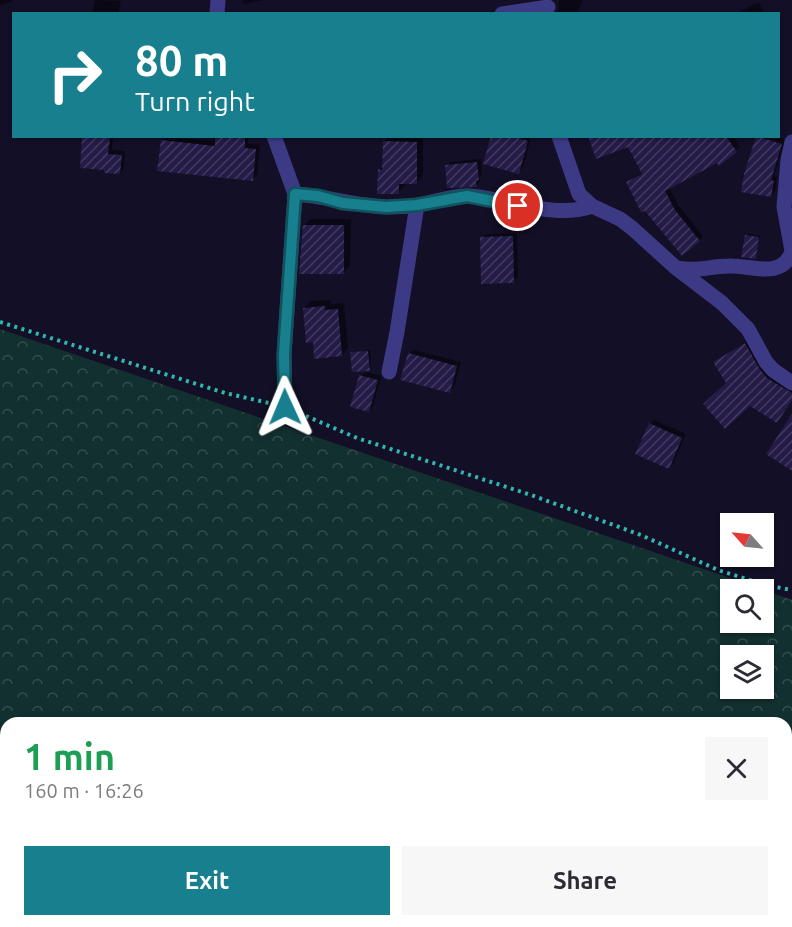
<!DOCTYPE html>
<html lang="en">
<head>
<meta charset="utf-8">
<style>
  body { margin:0; font-family:Ubuntu,sans-serif; background:#f7f7f7; color:#2b2b33; height:100vh; display:flex; flex-direction:column; font-size:22px; white-space:nowrap }
  * { box-sizing:border-box; margin:0 }
  p { font-size:20px; color:#7c7c81 }
  .icon { flex:none; width:33px; height:33px; fill:none; stroke:currentColor; stroke-width:2; stroke-linecap:round; stroke-linejoin:round }
  .map { position:relative; flex:1; overflow:hidden }
  .drawer { position:absolute; left:0px; top:717px; width:792px; height:210px; display:flex; flex-direction:column; background:#fff; border-radius:18px 18px 0 0; box-shadow:0 2px 4px #0004 }
  .drawer>* { flex:none }
  .top-card { position:absolute; left:12px; top:12px; width:768px; height:126px; border-radius:0px; box-shadow:0 2px 4px #0004; background:#187f8f; color:#fff; overflow:hidden }
  .needle { width:39px; rotate:297deg }
  .controls { position:absolute; left:720px; top:513px; display:grid; gap:12px }
  .controls a { display:grid; place-items:center; width:54px; height:54px; border-radius:0px; background:#fff; box-shadow:0 2px 4px #0004; font-size:30px }
  .pin { position:absolute; display:grid; place-items:center; width:51px; height:51px; color:#fff; margin:-26px; border:3px solid #fff; border-radius:50%; box-shadow:0 2px 6px #0007 }
  .me { position:absolute; width:66px; margin:-33px; rotate:359deg; stroke-linejoin:round; filter:drop-shadow(0 0 4px #0008) }
  .turn { display:flex; align-items:center; gap:21px; height:126px; padding:0 24px; font-size:27px }
  .turn .icon { width:78px; height:78px; stroke-width:2.5 }
  .turn b { display:block; font-size:42px; line-height:51px }
  .round { display:grid; place-items:center; flex:none; width:63px; height:63px; border-radius:0px; background:#f7f7f7 }
  .head { display:flex; align-items:center; justify-content:space-between; height:102px; padding:0 24px }
  h1 { font-size:36px; font-weight:600; line-height:45px; color:#1e9e55 }
  .primary-button { display:flex; gap:12px; margin-top:auto; padding:12px 24px }
  .primary-button a { flex:1; height:69px; border-radius:0px; background:#187f8f; color:#fff; font-size:24px; font-weight:600; line-height:69px; text-align:center }
  .primary-button a+a { background:#f7f7f7; color:#2b2b33 }
  .map>svg:first-child { display:block }
</style>
</head>
<body>
<div class="map">
<svg width="792" height="927" viewBox="0 0 792 927">
  <defs>
    <pattern id="forest-crowns" width="20" height="18" patternUnits="userSpaceOnUse" patternTransform="scale(1.5)"><rect width="20" height="18" fill="#12302f"/><path d="M2 6a3 3 0 1 1 6 0M12 15a3 3 0 1 1 6 0" fill="none" stroke="#344d4e"/></pattern>
    <pattern id="building-hatch" width="6" height="6" patternUnits="userSpaceOnUse" patternTransform="scale(1.5)"><rect width="6" height="6" fill="#241b47"/><path d="M-1 1l2-2M0 6l6-6M5 7l2-2" fill="none" stroke="#433b63"/></pattern>
  </defs>
  <rect width="100%" height="100%" fill="#130f26"/>
  <!-- forest -->
  <path fill="url(#forest-crowns)" fill-rule="evenodd" d="M0,329L762,589L730,590V622H764V590L792,600V927H0ZM730,656H764V688H730ZM6,723H786V921H6Z"/>
  <!-- shadow -->
  <path fill="#0007" d="M0,0H13L10,3L0,5Z
    M95,0L121,1L118,14H92Z
    M243,0H264L243,4Z
    M559,0H583L577,14H547L558,12Z
    M759,2L765,14H735Z
    M84,136H113L112,150L125,151L124,168L120,173Z
    M211,136H248V144L260,145L257,175L253,179L162,141L166,137L213,141Z
    M390,136H423V176L416,183H405V185L399,192L379,170L384,166V142Z
    M499,136L531,137L523,168L518,173Z
    M589,136H733L740,147L736,151L669,187L679,206L703,236L699,240L645,209L628,182L643,172L629,145Z
    M757,136H776L785,140L774,176L777,177L775,191L771,195Z
    M481,159L482,175L480,177V181L476,186L447,166L451,162Z
    M311,219H351L350,266L344,272L304,225Z
    M517,233L518,277L513,282L481,238L486,234Z
    M748,234L760,236L755,257L746,236Z
    M331,300V304L344,303L348,348L341,355L304,308L311,301Z
    M749,340L792,388V400L777,421L728,383L720,358Z
    M370,350L371,367L369,369L352,353Z
    M414,350L461,362L454,387L449,392L409,354Z
    M365,372L381,376L373,406L369,411L361,376Z
    M654,420L686,434L673,463L669,467L650,424Z"/>
  <!-- building -->
  <path fill="url(#building-hatch)" d="M82,136L110,138L108,154L122,155L120,174L104,173V170L80,168Z
    M215,136H245V148L256,149L253,181L157,171L161,140L215,146Z
    M491,136H511L528,141L519,174L483,164Z
    M588,136H726L737,152L719,166L717,163L665,191L675,210L700,241L682,256L645,211L641,212L626,182L642,174L628,147L596,159Z
    M756,136L782,144L771,180L774,181L771,197L741,192L744,174Z
    M383,141L417,142V184H399V194H377L378,169L382,170Z
    M477,162L479,180L476,181L477,187L447,188L445,165Z
    M303,225H344V274H299Z
    M745,235L759,237L756,259L741,257Z
    M513,236L514,283L481,284L480,237Z
    M325,306V310L338,309L342,356L314,359L313,342L306,343L303,308Z
    M745,343L759,368L767,378L792,393V400L777,423L750,406L725,429L703,404L726,383L713,362Z
    M368,351L370,371L352,372L350,352Z
    M408,353L457,366L450,393L400,380Z
    M359,375L378,380L369,412L350,407Z
    M792,414V471L766,454Z
    M649,423L682,438L669,469L635,454Z"/>
  <g fill="none" stroke-linecap="round" stroke-linejoin="round">
    <!-- path -->
    <path stroke="#2fb8b0" stroke-width="4" stroke-dasharray="3 4.5" stroke-linecap="butt" d="M0,322L225,393L269,403
      M299,413L357,438L531,495L641,535L718,570L765,585L792,590"/>
    <!-- minor -->
    <path stroke="#3d3a85" stroke-width="15" d="M217,14L218,0
      M502,14L548,7
      M274,136L295,194L284,354L285,407
      M559,136L579,194L592,206L620,219L632,228L675,267L722,303L748,329L766,362L773,370L792,383
      M792,142L788,160L784,207L792,251
      M295,194C326,196 355,206 386,207C397,207 409,207 419,205C435,202 452,195 469,196C506,198 556,220 592,206
      M678,268C699,272 709,266 729,266C751,265 781,280 792,252
      M389,372L397,332L417,205"/>
  </g>
  <g fill="none" stroke-linecap="round" stroke-linejoin="round">
    <!-- route casing -->
    <g stroke="#10535d" stroke-width="15">
      <path id="route" d="M285,407L284,354L295,194L318,196L343,203L386,207L417,205L467,196L518,206"/>
    </g>
    <!-- route -->
    <use href="#route" stroke="#187f8f" stroke-width="10"/>
  </g>
</svg>
<div class="controls">
<a><svg class="needle" viewBox="-14 -14 28 28"><path d="M0-13l5 13h-10z" fill="#e53935"/><path d="M0 13l5-13h-10z" fill="#7c7c81"/></svg></a>
<a><svg class="icon" aria-label="search" viewBox="0 0 24 24"><circle cx="10" cy="10" r="6"/><path d="M15 15l6 6"/></svg></a>
<a><svg class="icon" aria-label="layers" viewBox="0 0 24 24"><path d="M12 4l9 5-9 5-9-5zM3 14l9 5 9-5"/></svg></a>
</div>
<div class="pin" style="left:518px;top:206px;background:#d93025"><svg class="icon" aria-label="arrive" viewBox="0 0 24 24"><path d="M6 21V4h12l-3 4 3 4H6"/></svg></div>
<svg class="me" style="left:285px;top:407px" viewBox="-20 -20 40 40"><path d="M0-17L14 15 0 8-14 15z" fill="#187f8f" stroke="#fff" stroke-width="4"/></svg>
<div class="top-card">
<div class="turn"><svg class="icon" aria-label="right" viewBox="0 0 24 24"><path d="M7 20v-9h11M14 6l5 5-5 5"/></svg><div><b>80 m</b>Turn right</div></div>
</div>
<section class="drawer">
<div class="head"><div><h1>1 min</h1><p>160 m · 16:26</p></div><a class="round"><svg class="icon" aria-label="close" viewBox="0 0 24 24"><path d="M6 6l12 12M18 6L6 18"/></svg></a></div>
<div class="primary-button"><a>Exit</a><a>Share</a></div>
</section>
</div>
</body>
</html>
